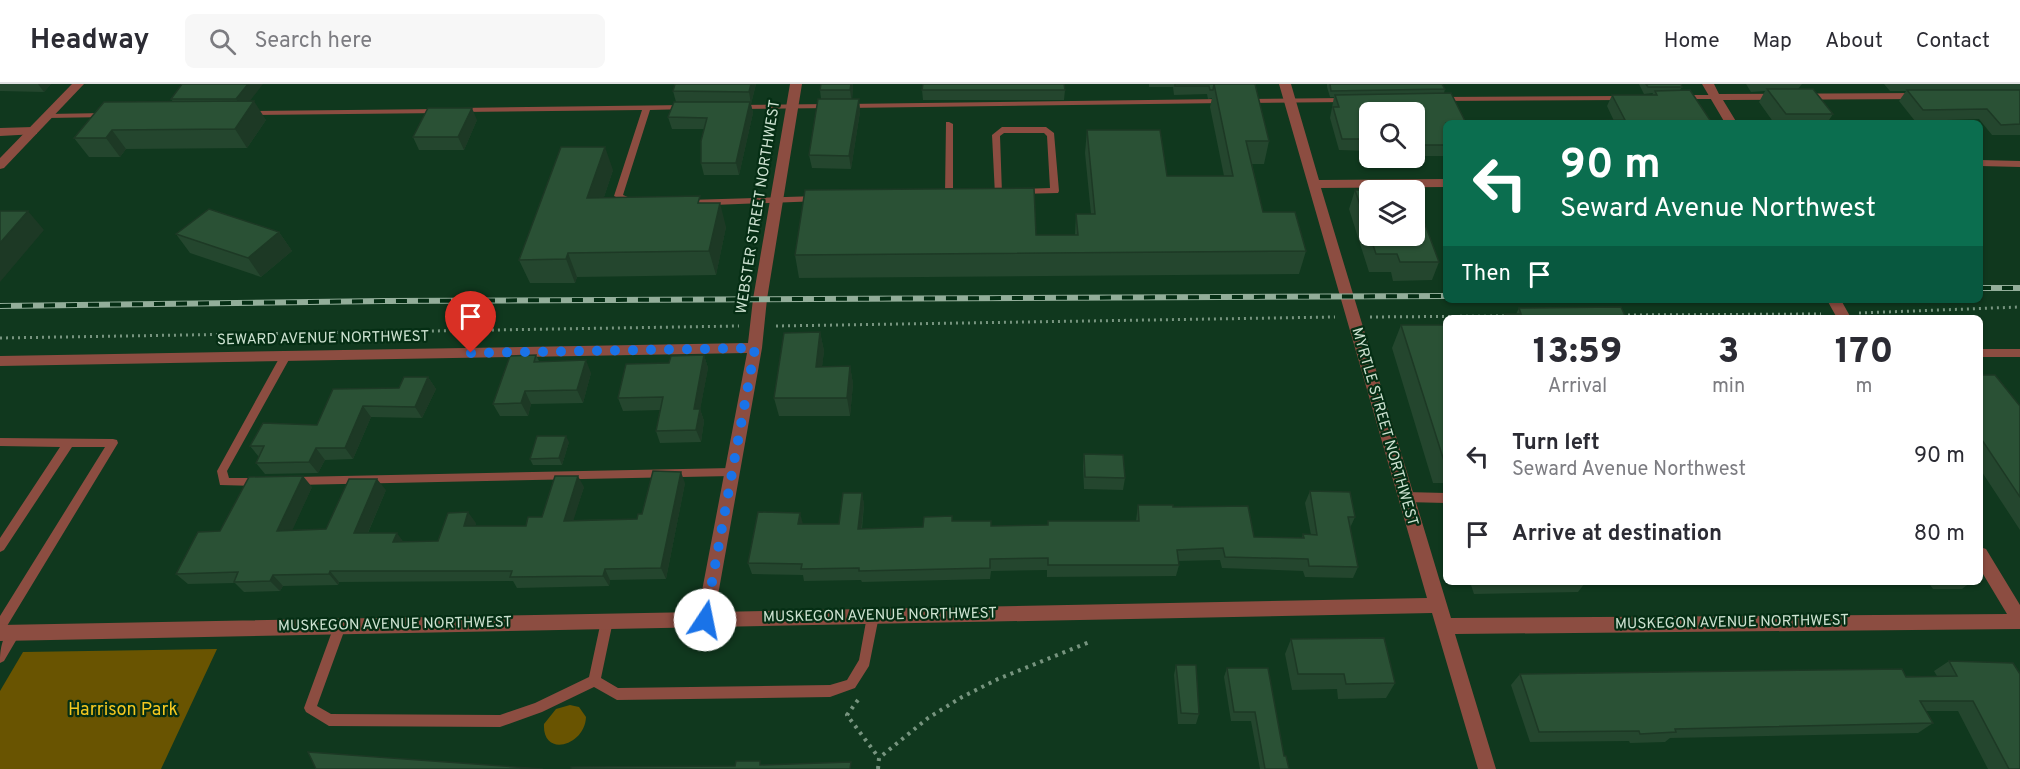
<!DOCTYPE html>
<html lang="en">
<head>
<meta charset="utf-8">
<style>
  body { margin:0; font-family:Overpass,sans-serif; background:#f7f7f7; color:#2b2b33; height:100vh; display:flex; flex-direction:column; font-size:22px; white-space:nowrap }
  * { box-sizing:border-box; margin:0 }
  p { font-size:20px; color:#7c7c81 }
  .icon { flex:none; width:33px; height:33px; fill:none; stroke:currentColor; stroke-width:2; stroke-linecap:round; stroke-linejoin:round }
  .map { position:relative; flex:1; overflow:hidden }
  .side { position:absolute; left:1443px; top:231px; width:540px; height:270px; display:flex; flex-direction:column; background:#fff; border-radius:9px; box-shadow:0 2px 4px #0004 }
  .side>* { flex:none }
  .hud { position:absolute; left:1443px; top:36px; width:540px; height:183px; border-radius:9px; box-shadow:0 2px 4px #0004; background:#0b6e4f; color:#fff; overflow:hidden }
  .fabs { position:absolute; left:1359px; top:18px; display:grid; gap:12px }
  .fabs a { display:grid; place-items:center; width:66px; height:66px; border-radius:9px; background:#fff; box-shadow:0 2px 4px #0004; font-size:30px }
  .pin { position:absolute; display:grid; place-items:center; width:51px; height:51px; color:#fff; margin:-62px -26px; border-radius:50% 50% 50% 0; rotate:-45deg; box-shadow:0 0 6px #0007 }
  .pin .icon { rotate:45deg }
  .me { position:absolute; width:66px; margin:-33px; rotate:11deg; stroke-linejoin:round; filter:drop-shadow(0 0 4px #0008) }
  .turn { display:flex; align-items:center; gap:21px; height:126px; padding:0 18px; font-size:27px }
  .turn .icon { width:78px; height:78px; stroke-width:2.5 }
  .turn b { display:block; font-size:42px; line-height:51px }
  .then { display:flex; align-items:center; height:57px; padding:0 18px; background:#0003; gap:12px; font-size:22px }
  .eta { display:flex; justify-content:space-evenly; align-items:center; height:102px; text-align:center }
  .eta b { font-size:36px; font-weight:800; line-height:42px }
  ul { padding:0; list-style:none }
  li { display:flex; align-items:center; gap:18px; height:78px; padding:0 18px }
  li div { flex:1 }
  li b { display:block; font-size:22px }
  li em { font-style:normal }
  header { display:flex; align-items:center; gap:36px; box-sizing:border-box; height:84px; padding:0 30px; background:#fff; border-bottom:2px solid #e1e1e2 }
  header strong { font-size:28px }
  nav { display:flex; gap:33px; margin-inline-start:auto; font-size:21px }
  .search { width:420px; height:54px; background:#f7f7f7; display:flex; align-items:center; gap:15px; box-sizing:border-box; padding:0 21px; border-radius:9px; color:#7c7c81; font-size:22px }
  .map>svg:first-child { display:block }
</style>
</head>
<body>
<header>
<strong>Headway</strong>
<div class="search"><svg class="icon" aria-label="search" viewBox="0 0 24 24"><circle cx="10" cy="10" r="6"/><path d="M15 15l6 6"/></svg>Search here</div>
<nav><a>Home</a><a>Map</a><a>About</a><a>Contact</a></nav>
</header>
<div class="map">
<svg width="2020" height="685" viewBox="0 0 2020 685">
  <rect width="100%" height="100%" fill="#10381e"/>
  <!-- green -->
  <path fill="#695401" d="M217,565L161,685H0V607L23,568Z
    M570,621L579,623L586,633C585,662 542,674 544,640L556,625Z"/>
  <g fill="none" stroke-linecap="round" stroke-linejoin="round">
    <!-- path-far1 -->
    <path stroke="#77947f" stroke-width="3" stroke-dasharray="2 4" stroke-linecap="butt" d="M1859,229L2020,223
      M1622,231L1821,230
      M1370,233L1509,232
      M776,242L1335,233
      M0,254L739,242"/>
    <!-- path -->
    <path stroke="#77947f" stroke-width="4" stroke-dasharray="3 5" stroke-linecap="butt" d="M858,616L847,631L879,674
      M878,685L879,674L928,634L962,613L998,595L1092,557"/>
    <!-- service -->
    <path fill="#8c4d41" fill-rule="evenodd" d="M1680,11H1716L1720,13L1716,15H1680Z
      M1622,12L1626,14L1625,16L1440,17L1436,15L1440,13Z
      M1346,14L1350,16L1349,18L1245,19L1241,17L1245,15Z
      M1223,15H1226V19L846,24L842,22L846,20Z
      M830,20L834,22L833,24L738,25L734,23L738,21Z
      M686,21H689V25L650,26L623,111L637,117L638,119L634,122L614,112L642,26L459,28L455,26L459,24Z
      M440,25L444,27L443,29L249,31L245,29L249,27Z
      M107,29L111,31L110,33L47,34L43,32L47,30Z
      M946,38H949L953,40V111L949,114L945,111Z
      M1002,43H1046L1054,49L1059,107L1058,109L1018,110L1017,108L1021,105L1050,104L1047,52L1044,49H1004L1000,52L1002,109L998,112L995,111L992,51Z
      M1980,76L2020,77V83L1980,82Z
      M817,112L821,115L820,117L688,122L684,119L688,116Z
      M1980,265H2020V273H1980Z
      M286,268L291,272L227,387L229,394H258L262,395L263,398L262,401L258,402L220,401L217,387L282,269Z
      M0,354L113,355L117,356L118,359L4,547L0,548V532L105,363H72L4,466L0,468V454L60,363L0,362Z
      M732,384L736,385L737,388L736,391L732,392L295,401L291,400L290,397L291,394L295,393Z
      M1405,408L1446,409V419L1405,418L1401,416L1399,413L1401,410Z
      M873,527L877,528L879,532L869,582L855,604L830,613L617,616L594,603L542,628L500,643L329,642L306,628L304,624L334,542L336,538L340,537L344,538L346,542L317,622L331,630L500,631L535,619L589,593L601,537L603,533L607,532L611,533L613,537L601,594L618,604L830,601L847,596L859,576L867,532L869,528Z
      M15,543L19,544L21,548L4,577L0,579C0,565 2,549 15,543Z"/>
    <!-- minor -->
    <path fill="#8c4d41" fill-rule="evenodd" d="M790,0H802L767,215L762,264L715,528L1427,514L1279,0H1291L1319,96L1446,95V103L1321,104L1451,534L2007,530L1980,485V463L1986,465L2020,521V545L1455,550L1496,685H1478L1432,529L0,557V541L698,528L747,269L0,282V272L748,259L753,215Z
      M1702,0H1714L1719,10L1921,9L1927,12L1921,15L1723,16L1737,39H1725Z
      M33,43L37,44V50L0,52V44Z
      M1827,216H1841L1851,234H1837Z"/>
    <!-- tertiary -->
    <path fill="#8c4d41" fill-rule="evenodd" d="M72,0H84L4,84L0,85V74Z"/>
    <!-- rail casing -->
    <g stroke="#93ae9a" stroke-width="6">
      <path id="rail" d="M1980,204H2020
        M0,222L384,217L1446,212"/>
    </g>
    <!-- rail -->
    <use href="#rail" stroke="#052e14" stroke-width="4" stroke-dasharray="11" stroke-linecap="butt"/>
  </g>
  <!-- wall -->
  <path fill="#24462e" d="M0,0H51L44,8L0,7Z
    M182,0L250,17L266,36L247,64L126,65L120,73H89L74,54L173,18L171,15Z
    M675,0H756L751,20L753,29L739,91H704L701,79L704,45H672L668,33L676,18L673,7Z
    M1149,0H1255L1269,57L1264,80H1252L1263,128L1306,167L1299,190L799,194L795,171L1036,151H1075L1076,130H1091L1085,69L1087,46L1167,92H1224L1210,23L1212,14L1208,15L1207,10L1174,11L1173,3H1149Z
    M1327,0H1442L1445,5L1444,9L1446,39V72H1414V28H1370V67L1339,66L1330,34L1334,13H1330L1327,3Z
    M1639,0H1681L1682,3L1680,6L1712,39L1614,37L1607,22L1612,11H1652L1653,9L1644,10Z
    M1746,0H1802L1798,5L1833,30L1827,39H1774L1759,18L1765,7L1751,8Z
    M1884,0H2020V51H1992L1979,35L1915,37L1899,17L1906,7H1890Z
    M853,3L852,15H859L860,28L851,85L812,84L809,71L821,15L820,6Z
    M922,6H1065L1064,16H923Z
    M477,36L464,66H419L413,53Z
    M613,86L604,113L702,119L726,143L716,191L577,193L575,199H530L519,176Z
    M1355,106L1439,178L1432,196L1393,197L1391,188H1369L1349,125Z
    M279,148L292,167L261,193L190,169L176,150Z
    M1519,224L1626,234H1503L1505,230H1516Z
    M1401,241H1446V399H1433L1392,264Z
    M820,248L824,267L822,282H850L853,300L850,332H779L774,314Z
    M536,271L539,277L591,289L583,319L531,320L528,332H500L493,320Z
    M704,271L708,284L700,325L704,337L701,358L660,359L656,347L660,326L623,327L618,314L669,279Z
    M1980,291L2020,322V446L1980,385Z
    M428,293L436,305L422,334L371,333L353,375L325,376L318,389L265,390L256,379L259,373L250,362L317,341L399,304Z
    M569,358L562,381H533L530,375Z
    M1084,370L1125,394L1123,406L1084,405L1083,382Z
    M685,399L666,495L610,496L609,502L517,504L513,497L339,498L338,501L283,502L280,507L244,508L235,499L188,500L176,490L220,447L312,403L292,446L326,445L386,406L368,449L403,458L438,457L476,439L475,442H526L542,433L584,403L573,436L637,435L642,430Z
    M1310,407L1355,433L1350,444L1358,483L1353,494L1305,493L1303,487L1222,484L1220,476L1178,477L1179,481L1176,492L1047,493V486L991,487L990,495L862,498L861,496L804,497L803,491L752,490L748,479L803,440H839L862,409L864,421L862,445L923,443L952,437L991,442L1048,441L1136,437L1138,421L1173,423L1254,453L1302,454L1303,450L1311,451L1305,419Z
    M1470,498H1628L1585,499L1578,508L1474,510Z
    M1928,498H1971L1962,505H1933Z
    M1291,555L1395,599L1386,614L1338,615L1337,605L1292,606L1285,570Z
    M1949,577L2020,685H1988L1958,627H1926L1933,639L1918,649L1670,654L1665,658L1630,659L1629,657L1530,658L1511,601L1520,590L1937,592L1934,587Z
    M1176,581L1199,630L1196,640H1178L1174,591Z
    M1227,584L1284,672L1289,685H1260L1251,637H1231L1224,593Z"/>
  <!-- shaded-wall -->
  <path fill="#1d3925" d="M38,0H51L44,8Z
    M248,0H263L243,26L236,15Z
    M751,0H756L751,20L749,8Z
    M851,0H853V3L852,19L850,6Z
    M859,15L860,28L851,85L849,72Z
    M254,17L266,36L247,64L235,45Z
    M750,18L753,29L739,91L736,79Z
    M472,24L477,36L464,66L458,53Z
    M112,46L126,65L120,73L106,54Z
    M605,63L613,86L596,137L587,114Z
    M720,119L726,143L716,191L709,167Z
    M28,127L44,146L0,198V159Z
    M279,148L292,167L261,193L248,174Z
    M568,169L577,193L575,199L566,175Z
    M820,248L824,267L820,301L816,283Z
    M704,271L708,284L698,337L694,325Z
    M586,276L591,289L583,319L577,306Z
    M850,282L853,300L850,332L847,314Z
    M428,293L436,305L422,334L415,323Z
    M525,307L531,320L528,332L521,319Z
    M363,322L371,333L353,375L345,364Z
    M700,325L704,337L701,358L696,346Z
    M566,352L569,358L562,381L559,374Z
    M316,364L325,376L318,389L309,378Z
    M681,388L685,399L666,495L661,484Z
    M303,392L312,403L287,458L277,447Z
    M578,392L584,403L570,447L564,437Z
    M377,395L386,406L363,460L354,449Z
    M862,409L864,421L860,456L858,445Z
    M468,428L476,439L471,453L464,442Z
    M800,429L803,440H798Z
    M397,449L405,460L393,458Z
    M605,485L610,496L609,502L603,492Z
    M330,487L339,498L338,501L329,490Z
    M273,491L283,502L280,507L270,497Z"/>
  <!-- building -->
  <path fill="#2a5135" stroke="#1d3925" stroke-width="1.5" d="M182,0H248L236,15H171Z
    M675,0H751L749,8L673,7Z
    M821,0H851L850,6H820Z
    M923,0H1064L1065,6H922Z
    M1175,0H1250H1214L1213,6H1210L1209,2H1175Z
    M1214,0H1255L1269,57H1246L1263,128H1295L1306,167L795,171L805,106L1034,104L1036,151H1078L1076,130H1095L1087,46H1160L1167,92H1233Z
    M1330,0H1442L1445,5L1331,7Z
    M1646,0H1681L1682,3H1648Z
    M1767,5H1813L1833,30H1786Z
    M1690,6L1712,39H1514L1625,36L1612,11H1657L1655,7Z
    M1907,6H2020V40L2001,41L1987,25L1923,26Z
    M1451,9L1466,39H1446V61H1414V28H1370V55H1342L1333,23H1339L1335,11Z
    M818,15H859L849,72L809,71Z
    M254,17L235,45L112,46L106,54H74L104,18Z
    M674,18H750L736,79H701V57L707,34L668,33Z
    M428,24H472L458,53H413Z
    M561,63H605L587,114L700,112L698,119H720L709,167L568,169L566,175L519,176Z
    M1412,105L1413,106H1370V151L1355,106Z
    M1414,111L1439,178H1400L1397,170H1376L1370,152H1414Z
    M209,125L279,148L248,174L176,150Z
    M0,127H28L0,159Z
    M1621,223L1626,234H1507L1505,230H1521L1519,224Z
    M1401,241H1446V377H1444Z
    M820,248L816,283L850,282L847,314H774L784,249Z
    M536,271L534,278L586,276L577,306L525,307L521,319L493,320L510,272Z
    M704,271L694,325H700L696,346L656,347L663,313L618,314L626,280L669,279L671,272Z
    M1980,291H1995L2020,322V413L1980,353Z
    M404,293H428L415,323L363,322L345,364H316L309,378L256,379L264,362H250L263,339L317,341L333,305L399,304Z
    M537,352H566L559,374L530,375Z
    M1084,370L1123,371L1125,394L1085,393Z
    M653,387L681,388L661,484L605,485L603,492L510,493L512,487H330L329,490L273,491L270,497L234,498L238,488L176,490L198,448L220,447L249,393L303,392L277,447L326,445L349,395H377L354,449H397L393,458L438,457L448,429L468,428L464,442H526L528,433H542L555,392H578L564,437L637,435L638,430H642Z
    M1310,407L1350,408L1355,433H1348L1358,483L1309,482L1308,475L1225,473L1223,464L1177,466L1179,481H1048V474L990,475V484L859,487V484L801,485L802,480L748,479L758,428L800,429L798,440H839L843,409H862L858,445L923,443L924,433L952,432V437H991V442L1048,441V437H1139L1138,421H1173V423L1248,422L1254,453L1304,454L1303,450L1317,451Z
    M1384,554L1395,599L1346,600L1344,590H1298L1291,555Z
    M1949,577L2013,579L2020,590V685H2009L1973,617H1920L1933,639L1675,645L1676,648L1640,650L1639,647L1539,648L1520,590L1902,585L1906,593L1957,592Z
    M1176,581H1196L1199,630L1181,629Z
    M1227,584H1268L1284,672H1286L1289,685H1265L1255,628H1234Z
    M308,668L543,685H316Z
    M736,677H760V681L851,678L850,685H571V683L735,682Z"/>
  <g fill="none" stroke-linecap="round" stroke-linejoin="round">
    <!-- route -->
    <path stroke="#1a73e8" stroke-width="10" stroke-dasharray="0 18" d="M471,269L755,264L705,536"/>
  </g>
  <g text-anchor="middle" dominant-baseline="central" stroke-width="4.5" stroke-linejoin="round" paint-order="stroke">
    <!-- street labels -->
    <g font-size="15" fill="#cde2d1" stroke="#052e14">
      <text transform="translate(759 123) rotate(-81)">WEBSTER STREET NORTHWEST</text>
      <text transform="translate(323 255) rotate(-1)">SEWARD AVENUE NORTHWEST</text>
      <text transform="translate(1384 343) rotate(74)">MYRTLE STREET NORTHWEST</text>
      <text transform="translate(880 532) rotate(-1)">MUSKEGON AVENUE NORTHWEST</text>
      <text transform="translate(1732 539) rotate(-1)">MUSKEGON AVENUE NORTHWEST</text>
      <text transform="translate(395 541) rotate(-1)">MUSKEGON AVENUE NORTHWEST</text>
    </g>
    <!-- near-park labels -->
    <g font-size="18" fill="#f4c720" stroke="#052e14">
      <text x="123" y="626">Harrison Park</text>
    </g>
  </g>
</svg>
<div class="fabs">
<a><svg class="icon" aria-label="search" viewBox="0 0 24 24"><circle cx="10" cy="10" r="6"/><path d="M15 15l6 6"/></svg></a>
<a><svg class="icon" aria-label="layers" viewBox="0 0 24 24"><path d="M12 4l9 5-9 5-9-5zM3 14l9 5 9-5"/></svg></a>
</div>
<div class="pin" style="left:471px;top:269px;background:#d93025"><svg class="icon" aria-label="arrive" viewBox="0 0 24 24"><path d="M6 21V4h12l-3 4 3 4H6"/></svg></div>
<svg class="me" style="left:705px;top:536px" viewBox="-20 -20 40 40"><circle r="19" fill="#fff"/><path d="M0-13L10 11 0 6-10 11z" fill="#1a73e8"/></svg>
<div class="hud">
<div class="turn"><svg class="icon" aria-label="left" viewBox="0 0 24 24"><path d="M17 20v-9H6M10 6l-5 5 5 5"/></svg><div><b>90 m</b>Seward Avenue Northwest</div></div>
<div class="then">Then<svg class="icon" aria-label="arrive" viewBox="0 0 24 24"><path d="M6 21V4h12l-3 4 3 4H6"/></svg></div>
</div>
<section class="side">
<div class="eta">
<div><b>13:59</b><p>Arrival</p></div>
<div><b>3</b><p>min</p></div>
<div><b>170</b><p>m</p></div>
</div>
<ul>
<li><svg class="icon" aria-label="left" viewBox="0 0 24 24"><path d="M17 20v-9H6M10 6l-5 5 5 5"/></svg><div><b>Turn left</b><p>Seward Avenue Northwest</p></div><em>90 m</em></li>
<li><svg class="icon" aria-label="arrive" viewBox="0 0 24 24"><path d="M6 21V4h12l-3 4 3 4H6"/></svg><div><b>Arrive at destination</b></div><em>80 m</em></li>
</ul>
</section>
</div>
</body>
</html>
